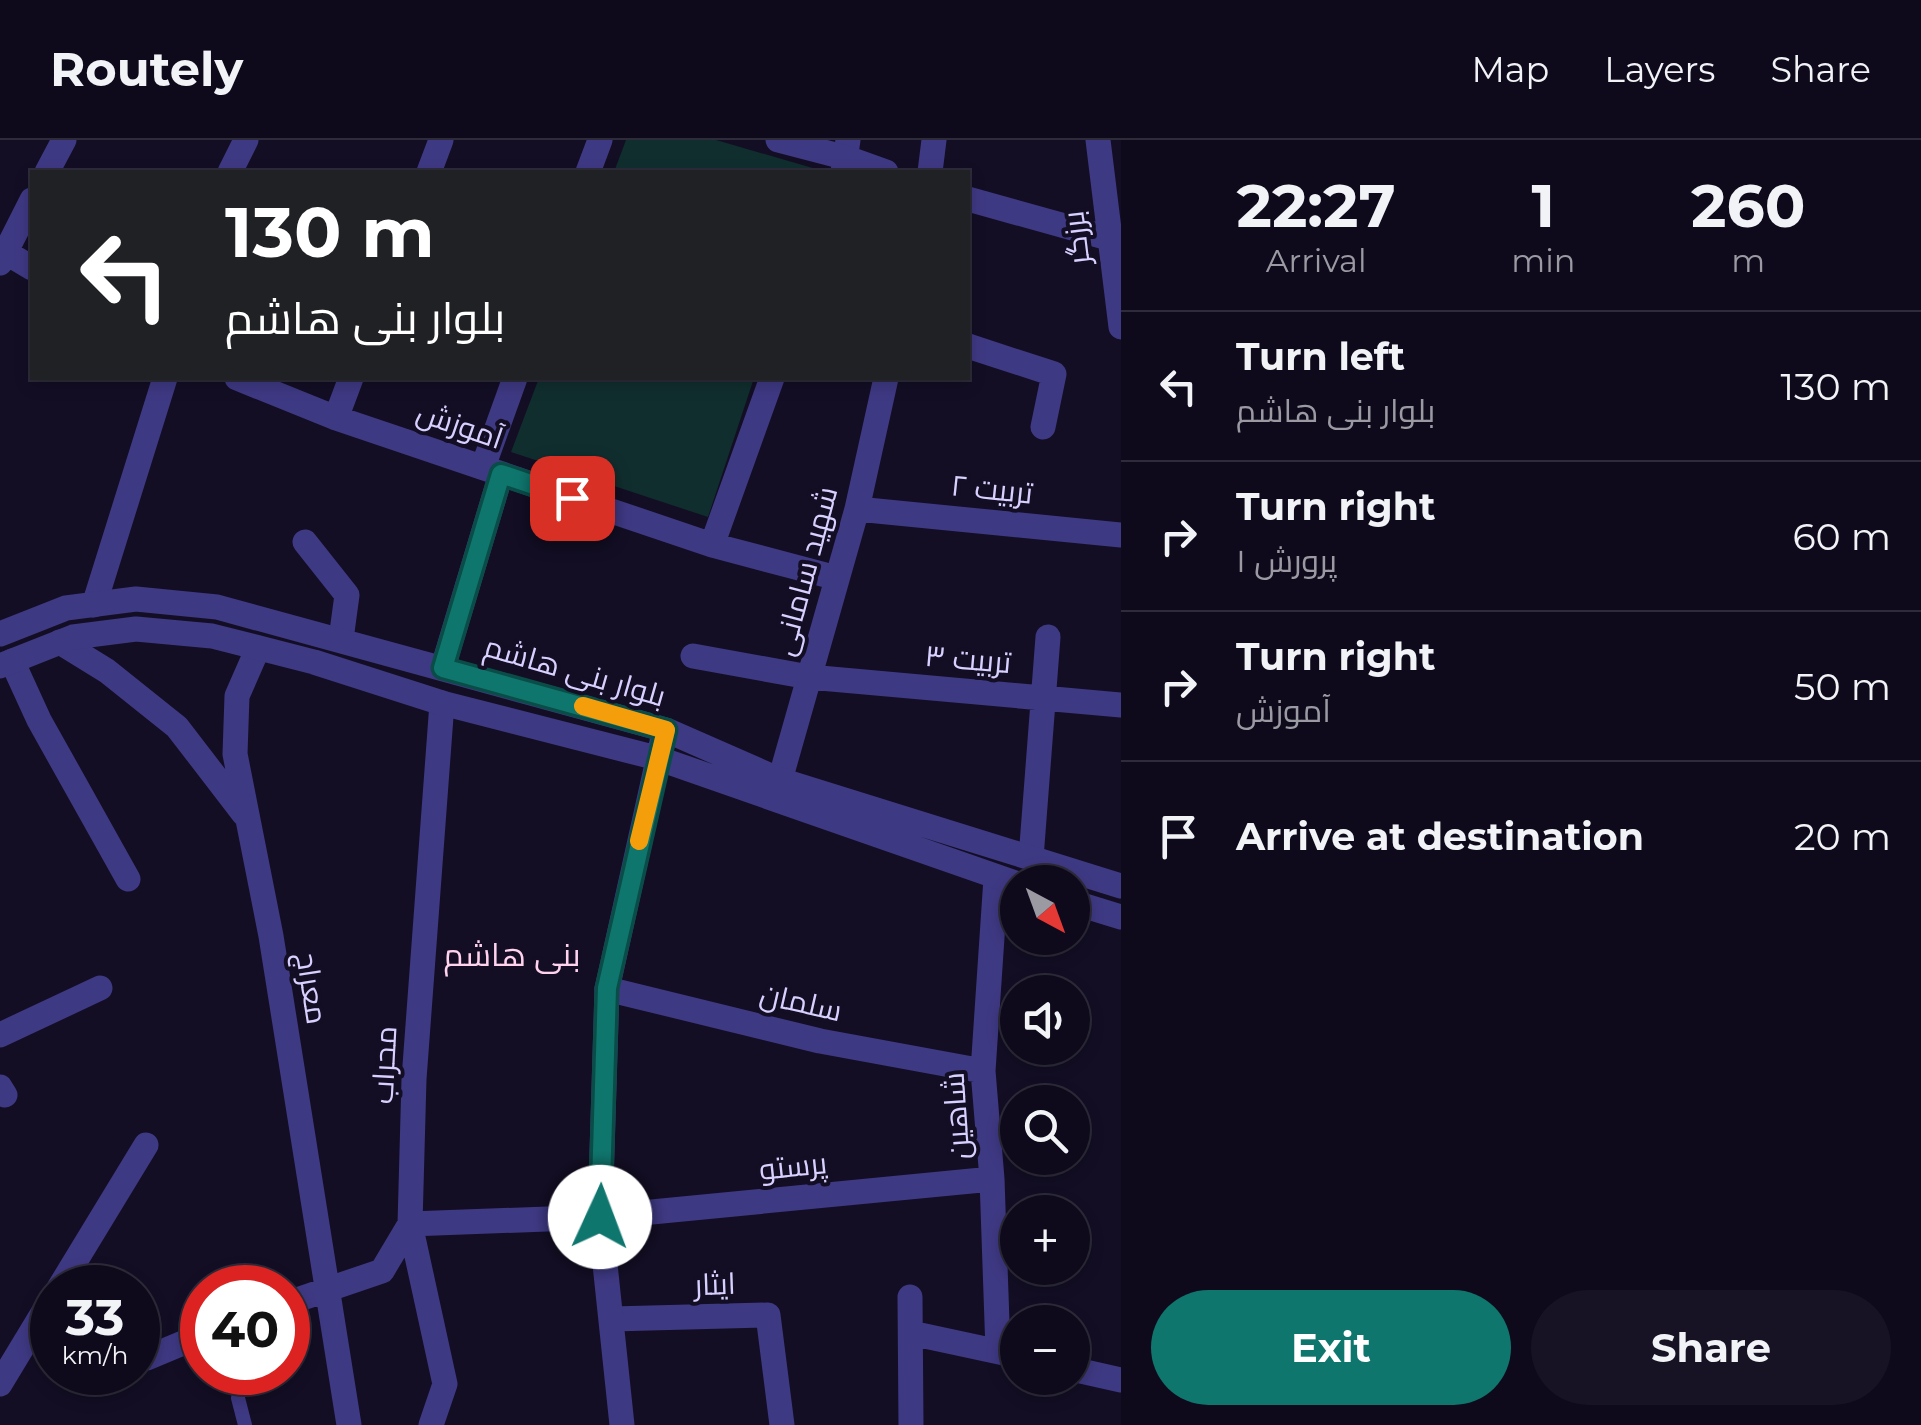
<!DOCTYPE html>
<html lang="en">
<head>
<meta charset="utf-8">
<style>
  body { margin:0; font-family:Montserrat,Cairo,sans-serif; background:#171324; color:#f1f3f6; height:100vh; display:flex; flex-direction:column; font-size:38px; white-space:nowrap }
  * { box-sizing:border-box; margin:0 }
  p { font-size:32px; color:#9b9aa3 }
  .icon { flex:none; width:55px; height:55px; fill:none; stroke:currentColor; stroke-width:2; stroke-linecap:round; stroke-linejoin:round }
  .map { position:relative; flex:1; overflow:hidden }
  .side { display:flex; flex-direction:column; background:#0e0a1b; width:800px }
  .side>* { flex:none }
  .banner { position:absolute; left:30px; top:30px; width:940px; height:210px; border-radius:0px; box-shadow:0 5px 15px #0003,0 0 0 2px #2e2b3a; background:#202124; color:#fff; overflow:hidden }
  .needle { width:65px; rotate:139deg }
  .buttons { position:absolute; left:1000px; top:725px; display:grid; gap:20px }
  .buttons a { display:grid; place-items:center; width:90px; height:90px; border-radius:50%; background:#0e0a1b; box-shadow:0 5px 15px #0003,0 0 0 2px #2e2b3a; font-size:50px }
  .speed { position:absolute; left:30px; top:1125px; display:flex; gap:20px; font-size:50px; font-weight:700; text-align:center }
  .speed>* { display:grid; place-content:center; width:130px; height:130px; border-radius:50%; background:#0e0a1b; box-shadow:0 5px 15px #0003,0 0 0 2px #2e2b3a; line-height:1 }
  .speed small { font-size:25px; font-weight:400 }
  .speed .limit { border:15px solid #d22; background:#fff; color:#111 }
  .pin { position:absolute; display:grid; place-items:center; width:85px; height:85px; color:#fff; margin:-42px; border-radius:20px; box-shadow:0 5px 15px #0006 }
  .me { position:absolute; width:110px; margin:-55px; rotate:2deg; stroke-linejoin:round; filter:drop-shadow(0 0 8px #0008) }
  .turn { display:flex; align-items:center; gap:35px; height:210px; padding:0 30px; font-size:45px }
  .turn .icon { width:130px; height:130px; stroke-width:2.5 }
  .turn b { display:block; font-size:70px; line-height:85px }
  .eta { display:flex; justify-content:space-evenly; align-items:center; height:170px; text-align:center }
  .eta b { font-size:60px; font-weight:700; line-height:70px }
  .action { display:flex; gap:20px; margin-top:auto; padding:20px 30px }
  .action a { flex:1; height:115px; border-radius:60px; background:#0f766e; color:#fff; font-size:40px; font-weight:700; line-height:115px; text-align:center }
  .action a+a { background:#171324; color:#f1f3f6 }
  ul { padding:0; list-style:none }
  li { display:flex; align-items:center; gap:30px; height:150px; padding:0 30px; border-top:2px solid #2e2b3a }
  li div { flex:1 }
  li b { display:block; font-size:38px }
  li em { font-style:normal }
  header { display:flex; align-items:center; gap:60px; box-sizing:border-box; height:140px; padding:0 50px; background:#0e0a1b; border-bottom:2px solid #2e2b3a }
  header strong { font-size:48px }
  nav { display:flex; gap:55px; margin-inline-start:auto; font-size:35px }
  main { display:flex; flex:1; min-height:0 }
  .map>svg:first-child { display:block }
</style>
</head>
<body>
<header>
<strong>Routely</strong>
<nav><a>Map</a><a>Layers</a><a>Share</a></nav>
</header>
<main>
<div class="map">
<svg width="1121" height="1285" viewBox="0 0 1121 1285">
  <rect width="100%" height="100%" fill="#130e24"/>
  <!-- green -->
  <path fill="#112e2e" d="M626,0H716L823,31L614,32Z
    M539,238H754L708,377L511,312Z"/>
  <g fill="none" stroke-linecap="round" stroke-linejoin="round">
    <!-- service -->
    <path stroke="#3e3983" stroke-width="14" d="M238,1258L245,1285"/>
    <!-- minor -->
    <path stroke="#3e3983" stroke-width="25" d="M47,32L64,0
      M230,32L246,0
      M429,32L441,0
      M588,32L600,0
      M843,32L848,0
      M930,32L934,0
      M0,109L32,128
      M0,123L32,60
      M968,206L1054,234L1043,287
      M237,238L336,278L712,405L837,438
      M336,278L351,238
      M483,327L515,238
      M857,369L1121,395
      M305,402L347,455L341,499
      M712,405L772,238
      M94,465L165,238
      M60,502L107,531L177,587L244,674
      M258,508L237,556L235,614L271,796L349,1285
      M693,516L809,537L1121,565
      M12,521L39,580L128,739
      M443,527L501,334
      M780,640L857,369L886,238
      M1031,718L1048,497
      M996,738L983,931L992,1039L998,1211
      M607,849L820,901L983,931
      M0,895L100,848
      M0,947L5,955
      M59,1148L146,1005
      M910,1157L911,1285
      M288,1163L382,1131L410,1084L600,1077L992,1039
      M612,1179L768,1175L782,1285
      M911,1193L1018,1216
      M147,1218L202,1195
      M1072,1229L1121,1240
      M0,1244L52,1158
      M431,1285L445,1244L410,1084L414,939L442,563"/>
    <!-- tertiary -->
    <path stroke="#3e3983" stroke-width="25" d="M778,0L847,18L886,32
      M1098,0L1121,187
      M968,59L1108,98H1121
      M0,494L66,468L136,459L217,467L666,590L780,640L1121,746
      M0,526L73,497L136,489L212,496L314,522L442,563L657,618L1018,744
      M1072,762L1121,777
      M622,1285L600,1077L607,849L662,602"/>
  </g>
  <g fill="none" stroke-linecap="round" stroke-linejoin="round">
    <!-- route casing -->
    <g stroke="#0a4d48" stroke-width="25">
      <path id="route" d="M572,358L501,334L443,528L666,590L607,848L600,1077"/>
    </g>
    <!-- route -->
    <use href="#route" stroke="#0f766e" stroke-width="18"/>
    <!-- slow -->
    <path stroke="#f59e0b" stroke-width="18" d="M583,566L666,590L639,701"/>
  </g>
  <g text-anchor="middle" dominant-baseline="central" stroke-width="8" stroke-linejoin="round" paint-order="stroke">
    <!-- street labels -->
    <g font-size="30" fill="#d8d1ff" stroke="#130e24">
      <text transform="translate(1076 98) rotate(-97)">برزگر</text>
      <text transform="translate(460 285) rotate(19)">آموزش</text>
      <text transform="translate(992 349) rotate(6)">تربیت ۲</text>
      <text transform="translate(805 431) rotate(-75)">شهید سامانی</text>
      <text transform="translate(968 519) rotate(5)">تربیت ۳</text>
      <text transform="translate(575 531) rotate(16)">بلوار بنی هاشم</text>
      <text transform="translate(312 848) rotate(81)">معراج</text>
      <text transform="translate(801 862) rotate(13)">سلمان</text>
      <text transform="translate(384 925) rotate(-87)">محراب</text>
      <text transform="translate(956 976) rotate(-94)">شاهین</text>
      <text transform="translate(793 1026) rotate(-6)">پرستو</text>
      <text transform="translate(715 1144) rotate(-2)">ایثار</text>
    </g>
    <!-- neighbourhood labels -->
    <g font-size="32" fill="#ffd3ee" stroke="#130e24">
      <text x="512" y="814">بنی هاشم</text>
    </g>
  </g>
</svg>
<div class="buttons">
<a><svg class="needle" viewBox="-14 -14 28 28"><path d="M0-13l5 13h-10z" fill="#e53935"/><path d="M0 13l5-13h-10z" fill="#9b9aa3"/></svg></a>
<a><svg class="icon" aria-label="sound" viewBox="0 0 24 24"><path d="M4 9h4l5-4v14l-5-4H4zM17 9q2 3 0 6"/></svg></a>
<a><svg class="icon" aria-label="search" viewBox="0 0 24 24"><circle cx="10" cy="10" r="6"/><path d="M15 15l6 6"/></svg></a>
<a>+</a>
<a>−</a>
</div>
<div class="speed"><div>33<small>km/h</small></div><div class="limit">40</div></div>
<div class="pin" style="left:572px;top:358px;background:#d93025"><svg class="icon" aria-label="arrive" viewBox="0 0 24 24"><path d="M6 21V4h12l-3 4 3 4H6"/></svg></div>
<svg class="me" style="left:600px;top:1077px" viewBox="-20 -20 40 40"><circle r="19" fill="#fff"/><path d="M0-13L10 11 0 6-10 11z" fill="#0f766e"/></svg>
<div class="banner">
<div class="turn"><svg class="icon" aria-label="left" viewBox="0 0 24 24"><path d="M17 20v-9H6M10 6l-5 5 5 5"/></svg><div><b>130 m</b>بلوار بنی هاشم</div></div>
</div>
</div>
<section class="side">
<div class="eta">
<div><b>22:27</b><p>Arrival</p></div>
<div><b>1</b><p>min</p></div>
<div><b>260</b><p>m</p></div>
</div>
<ul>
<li><svg class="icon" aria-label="left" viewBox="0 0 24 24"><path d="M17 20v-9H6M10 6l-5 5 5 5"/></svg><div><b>Turn left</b><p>بلوار بنی هاشم</p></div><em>130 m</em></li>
<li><svg class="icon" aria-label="right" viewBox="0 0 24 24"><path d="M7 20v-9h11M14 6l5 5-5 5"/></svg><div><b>Turn right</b><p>پرورش ۱</p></div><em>60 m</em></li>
<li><svg class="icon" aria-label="right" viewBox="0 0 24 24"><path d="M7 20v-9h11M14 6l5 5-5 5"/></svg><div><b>Turn right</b><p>آموزش</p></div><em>50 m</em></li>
<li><svg class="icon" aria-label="arrive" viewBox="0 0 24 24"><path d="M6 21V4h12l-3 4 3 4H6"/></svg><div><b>Arrive at destination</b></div><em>20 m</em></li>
</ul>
<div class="action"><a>Exit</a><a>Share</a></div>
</section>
</main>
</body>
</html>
